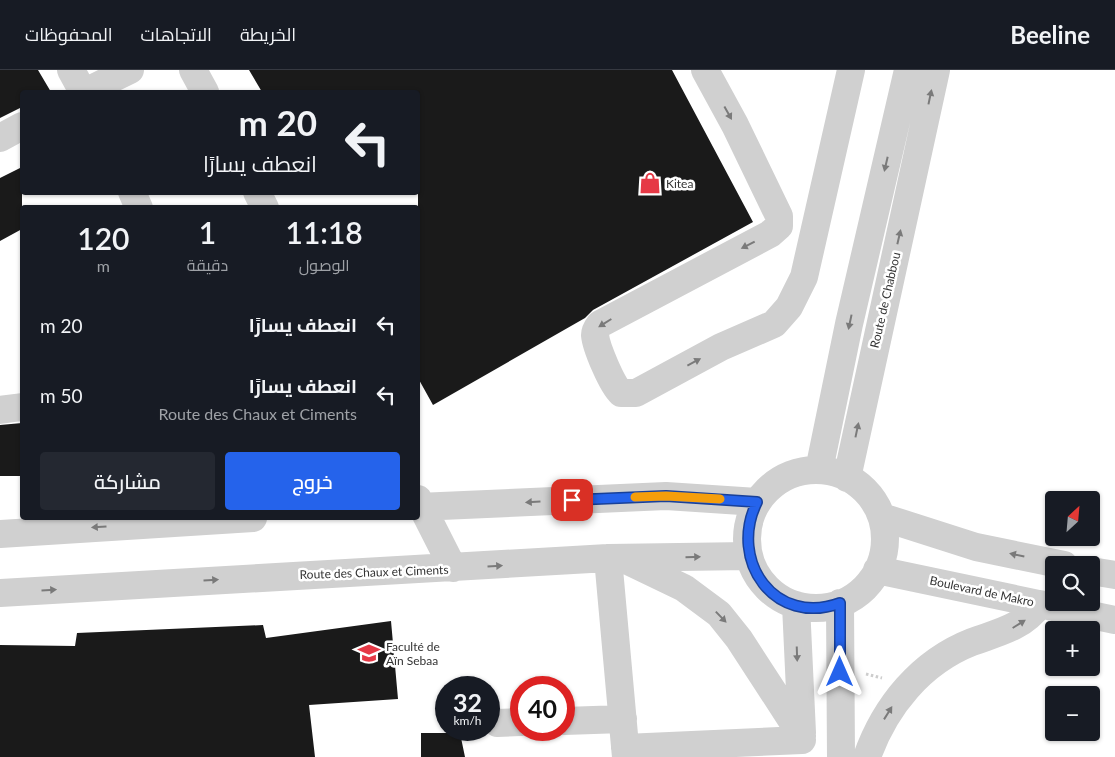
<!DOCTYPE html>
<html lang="ar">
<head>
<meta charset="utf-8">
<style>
  body { margin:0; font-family:Lato,Cairo,sans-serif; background:#242831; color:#f1f3f6; direction:rtl; height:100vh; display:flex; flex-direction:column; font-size:19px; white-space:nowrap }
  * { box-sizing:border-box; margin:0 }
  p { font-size:16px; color:#9ea1a6 }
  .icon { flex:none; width:28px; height:28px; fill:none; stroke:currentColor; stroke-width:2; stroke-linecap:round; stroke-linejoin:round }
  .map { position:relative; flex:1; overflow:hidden; direction:ltr }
  .details { position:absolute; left:20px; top:135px; width:400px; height:315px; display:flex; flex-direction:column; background:#171b24; border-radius:5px; box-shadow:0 1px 4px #0004; direction:rtl }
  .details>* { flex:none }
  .hud { position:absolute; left:20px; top:20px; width:400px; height:105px; border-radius:5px; box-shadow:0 1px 4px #0004; direction:rtl; background:#171b24; color:#f1f3f6; overflow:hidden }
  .needle { width:32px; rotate:26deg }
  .fabs { position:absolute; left:1045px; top:421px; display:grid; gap:10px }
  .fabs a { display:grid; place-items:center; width:55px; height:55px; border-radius:5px; background:#171b24; box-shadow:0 1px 4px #0004; font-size:25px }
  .speed { position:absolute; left:435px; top:606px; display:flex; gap:10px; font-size:25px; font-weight:700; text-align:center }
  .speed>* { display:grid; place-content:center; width:65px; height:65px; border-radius:50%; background:#171b24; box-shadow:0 1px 4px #0004; line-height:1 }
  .speed small { font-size:12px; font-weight:400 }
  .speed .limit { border:8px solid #d22; background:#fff; color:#111 }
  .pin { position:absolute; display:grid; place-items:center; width:42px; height:42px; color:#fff; margin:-21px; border-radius:10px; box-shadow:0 2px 8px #0006 }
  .me { position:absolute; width:55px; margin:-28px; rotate:0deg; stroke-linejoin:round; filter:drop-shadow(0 0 4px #0008) }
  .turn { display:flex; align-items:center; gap:18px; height:105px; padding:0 20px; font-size:22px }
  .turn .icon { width:65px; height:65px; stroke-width:2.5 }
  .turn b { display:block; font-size:35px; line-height:42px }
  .eta { display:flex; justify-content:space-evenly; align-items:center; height:85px; text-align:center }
  .eta b { font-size:30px; font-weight:600; line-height:35px }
  .primary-button { display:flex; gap:10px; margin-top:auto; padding:10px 20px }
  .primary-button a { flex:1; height:58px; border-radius:5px; background:#2563eb; color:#fff; font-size:20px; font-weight:600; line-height:58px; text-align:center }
  .primary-button a+a { background:#242831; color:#f1f3f6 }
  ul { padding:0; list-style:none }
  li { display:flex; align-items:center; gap:15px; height:70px; padding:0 20px }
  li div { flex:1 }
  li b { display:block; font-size:19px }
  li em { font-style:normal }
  header { display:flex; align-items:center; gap:30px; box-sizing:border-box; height:70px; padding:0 25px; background:#171b24; border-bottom:1px solid #363941 }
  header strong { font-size:24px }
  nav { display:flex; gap:28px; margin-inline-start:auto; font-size:18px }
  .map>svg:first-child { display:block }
</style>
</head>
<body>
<header>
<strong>Beeline</strong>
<nav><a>الخريطة</a><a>الاتجاهات</a><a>المحفوظات</a></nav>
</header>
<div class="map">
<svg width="1115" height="687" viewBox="0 0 1115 687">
  <rect width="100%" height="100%" fill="#fff"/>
  <!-- building -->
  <path fill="#1a1a1a" d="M0,0H38L51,22H22V37L0,48Z
    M249,0H672L753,152L593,240L585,248L433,335L418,308V22H262Z
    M22,97V159L0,171V108Z
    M22,353V406H0V355Z
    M391,551L398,629L309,635L315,687H0V575L75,576L77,563L263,555L266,568Z
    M421,663H460L465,687H421Z"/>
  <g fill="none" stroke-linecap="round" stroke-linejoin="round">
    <!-- path -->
    <path stroke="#cdcdcd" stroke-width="3" stroke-dasharray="2.5 2.5" stroke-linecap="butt" d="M866,604L882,608"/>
    <!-- minor -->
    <path stroke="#d0d0d0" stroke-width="28" d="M71,0L83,22
      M193,0L205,22
      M705,0L735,55L779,146V156L770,164L600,254C597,258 595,260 595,265C596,277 612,315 621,323H636L721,277L774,254L789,237L804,207L851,0
      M85,22L130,0
      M0,68L22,56
      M132,122L139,138
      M257,122L265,138
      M0,340L22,337
      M747 469a69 69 0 1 1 138 0a69 69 0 1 1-138 0Z
      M819,400L849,254L908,0
      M847,408L936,0
      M418,429L453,498
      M418,437L666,426L757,432
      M882,447L976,477L1064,495
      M0,464L253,448
      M608,488L626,687
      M632,493L684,518L719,544L739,569L802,666
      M877,500L1115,550
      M1091,501L1115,505
      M0,523L608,488L749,486
      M840,533L841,687
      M796,535L802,663
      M564,651L623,649
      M497,653L521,652
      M625,678L802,670
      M867,687C885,636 921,592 972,572C999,562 1022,558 1040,534"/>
  </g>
  <!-- one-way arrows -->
  <defs><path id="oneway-solid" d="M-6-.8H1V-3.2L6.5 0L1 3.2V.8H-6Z" transform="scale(1.25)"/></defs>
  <g fill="#7a7a7a">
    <use href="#oneway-solid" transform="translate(930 27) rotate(-78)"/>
    <use href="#oneway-solid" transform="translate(728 43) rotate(61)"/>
    <use href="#oneway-solid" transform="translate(886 94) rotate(103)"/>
    <use href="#oneway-solid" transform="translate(899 167) rotate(-77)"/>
    <use href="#oneway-solid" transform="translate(748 175) rotate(153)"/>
    <use href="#oneway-solid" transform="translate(850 252) rotate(102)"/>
    <use href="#oneway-solid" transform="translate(605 253) rotate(148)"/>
    <use href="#oneway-solid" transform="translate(694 292) rotate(-28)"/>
    <use href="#oneway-solid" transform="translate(857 360) rotate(-78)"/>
    <use href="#oneway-solid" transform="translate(533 432) rotate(177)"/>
    <use href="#oneway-solid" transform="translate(99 457) rotate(176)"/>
    <use href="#oneway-solid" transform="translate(1017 485) rotate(-168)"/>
    <use href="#oneway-solid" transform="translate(693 487) rotate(-2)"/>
    <use href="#oneway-solid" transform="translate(495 496) rotate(-4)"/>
    <use href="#oneway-solid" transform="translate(211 510) rotate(-4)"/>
    <use href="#oneway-solid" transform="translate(49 520) rotate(-3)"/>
    <use href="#oneway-solid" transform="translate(721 547) rotate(46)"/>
    <use href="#oneway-solid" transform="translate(1019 554) rotate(-32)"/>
    <use href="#oneway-solid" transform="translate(797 584) rotate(88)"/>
    <use href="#oneway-solid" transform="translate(888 643) rotate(-58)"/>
  </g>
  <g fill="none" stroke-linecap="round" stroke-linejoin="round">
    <!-- route casing -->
    <g stroke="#184099" stroke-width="12">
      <path id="route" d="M572,430L666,426L757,432C728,491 775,557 840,533V602"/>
    </g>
    <!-- route -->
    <use href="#route" stroke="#2563eb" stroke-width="9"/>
    <!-- slow -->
    <path stroke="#f59e0b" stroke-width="9" d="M635,427L666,426L720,429"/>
  </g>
  <!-- icons -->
  <defs>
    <g id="shop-bare" transform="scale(1.725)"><path d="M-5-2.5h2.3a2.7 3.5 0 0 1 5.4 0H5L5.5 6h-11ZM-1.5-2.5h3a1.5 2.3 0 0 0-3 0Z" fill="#e63946" stroke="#fff" stroke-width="2.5" paint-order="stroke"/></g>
    <g id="university-bare" transform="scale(1.725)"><path d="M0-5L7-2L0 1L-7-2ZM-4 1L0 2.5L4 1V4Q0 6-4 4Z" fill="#e63946" stroke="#fff" stroke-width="2.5" paint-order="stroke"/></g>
  </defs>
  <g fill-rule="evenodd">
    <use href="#shop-bare" x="650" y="113"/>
    <use href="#university-bare" x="369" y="583"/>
  </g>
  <g text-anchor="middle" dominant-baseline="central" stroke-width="5" stroke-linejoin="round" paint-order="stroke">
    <!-- poi labels -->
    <g font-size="12" fill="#333" stroke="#fff" text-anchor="start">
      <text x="666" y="113">Kitea</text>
      <text x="386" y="576">Faculté de<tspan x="386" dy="14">Aïn Sebaa</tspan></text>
    </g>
    <!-- street labels -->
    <g font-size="12" fill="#333" stroke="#fff">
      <text transform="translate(885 230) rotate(-77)">Route de Chabbou</text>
      <text transform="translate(374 502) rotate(-2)">Route des Chaux et Ciments</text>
      <text transform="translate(982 521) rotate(12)">Boulevard de Makro</text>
    </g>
  </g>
</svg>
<div class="fabs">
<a><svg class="needle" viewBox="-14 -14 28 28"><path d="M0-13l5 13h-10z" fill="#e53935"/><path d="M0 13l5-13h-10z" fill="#9ea1a6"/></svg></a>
<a><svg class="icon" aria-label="search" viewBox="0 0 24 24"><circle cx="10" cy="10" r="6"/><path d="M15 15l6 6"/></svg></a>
<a>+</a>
<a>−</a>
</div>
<div class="speed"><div>32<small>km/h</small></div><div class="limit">40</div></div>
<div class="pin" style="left:572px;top:430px;background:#d93025"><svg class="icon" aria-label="arrive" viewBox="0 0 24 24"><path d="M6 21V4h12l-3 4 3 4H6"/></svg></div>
<svg class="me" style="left:840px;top:602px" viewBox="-20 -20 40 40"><path d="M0-17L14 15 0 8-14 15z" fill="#2563eb" stroke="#fff" stroke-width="4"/></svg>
<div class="hud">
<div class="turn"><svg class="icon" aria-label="left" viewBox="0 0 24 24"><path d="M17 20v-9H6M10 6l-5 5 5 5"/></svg><div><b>20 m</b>انعطف يسارًا</div></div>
</div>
<section class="details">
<div class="eta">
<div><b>11:18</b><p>الوصول</p></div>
<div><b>1</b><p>دقيقة</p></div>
<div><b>120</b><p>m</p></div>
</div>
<ul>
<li><svg class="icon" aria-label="left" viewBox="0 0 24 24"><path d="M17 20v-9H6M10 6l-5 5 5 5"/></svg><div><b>انعطف يسارًا</b></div><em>20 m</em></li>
<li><svg class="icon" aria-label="left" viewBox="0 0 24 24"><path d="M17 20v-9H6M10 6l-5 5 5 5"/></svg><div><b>انعطف يسارًا</b><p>Route des Chaux et Ciments</p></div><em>50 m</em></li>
</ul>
<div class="primary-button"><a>خروج</a><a>مشاركة</a></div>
</section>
</div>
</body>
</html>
